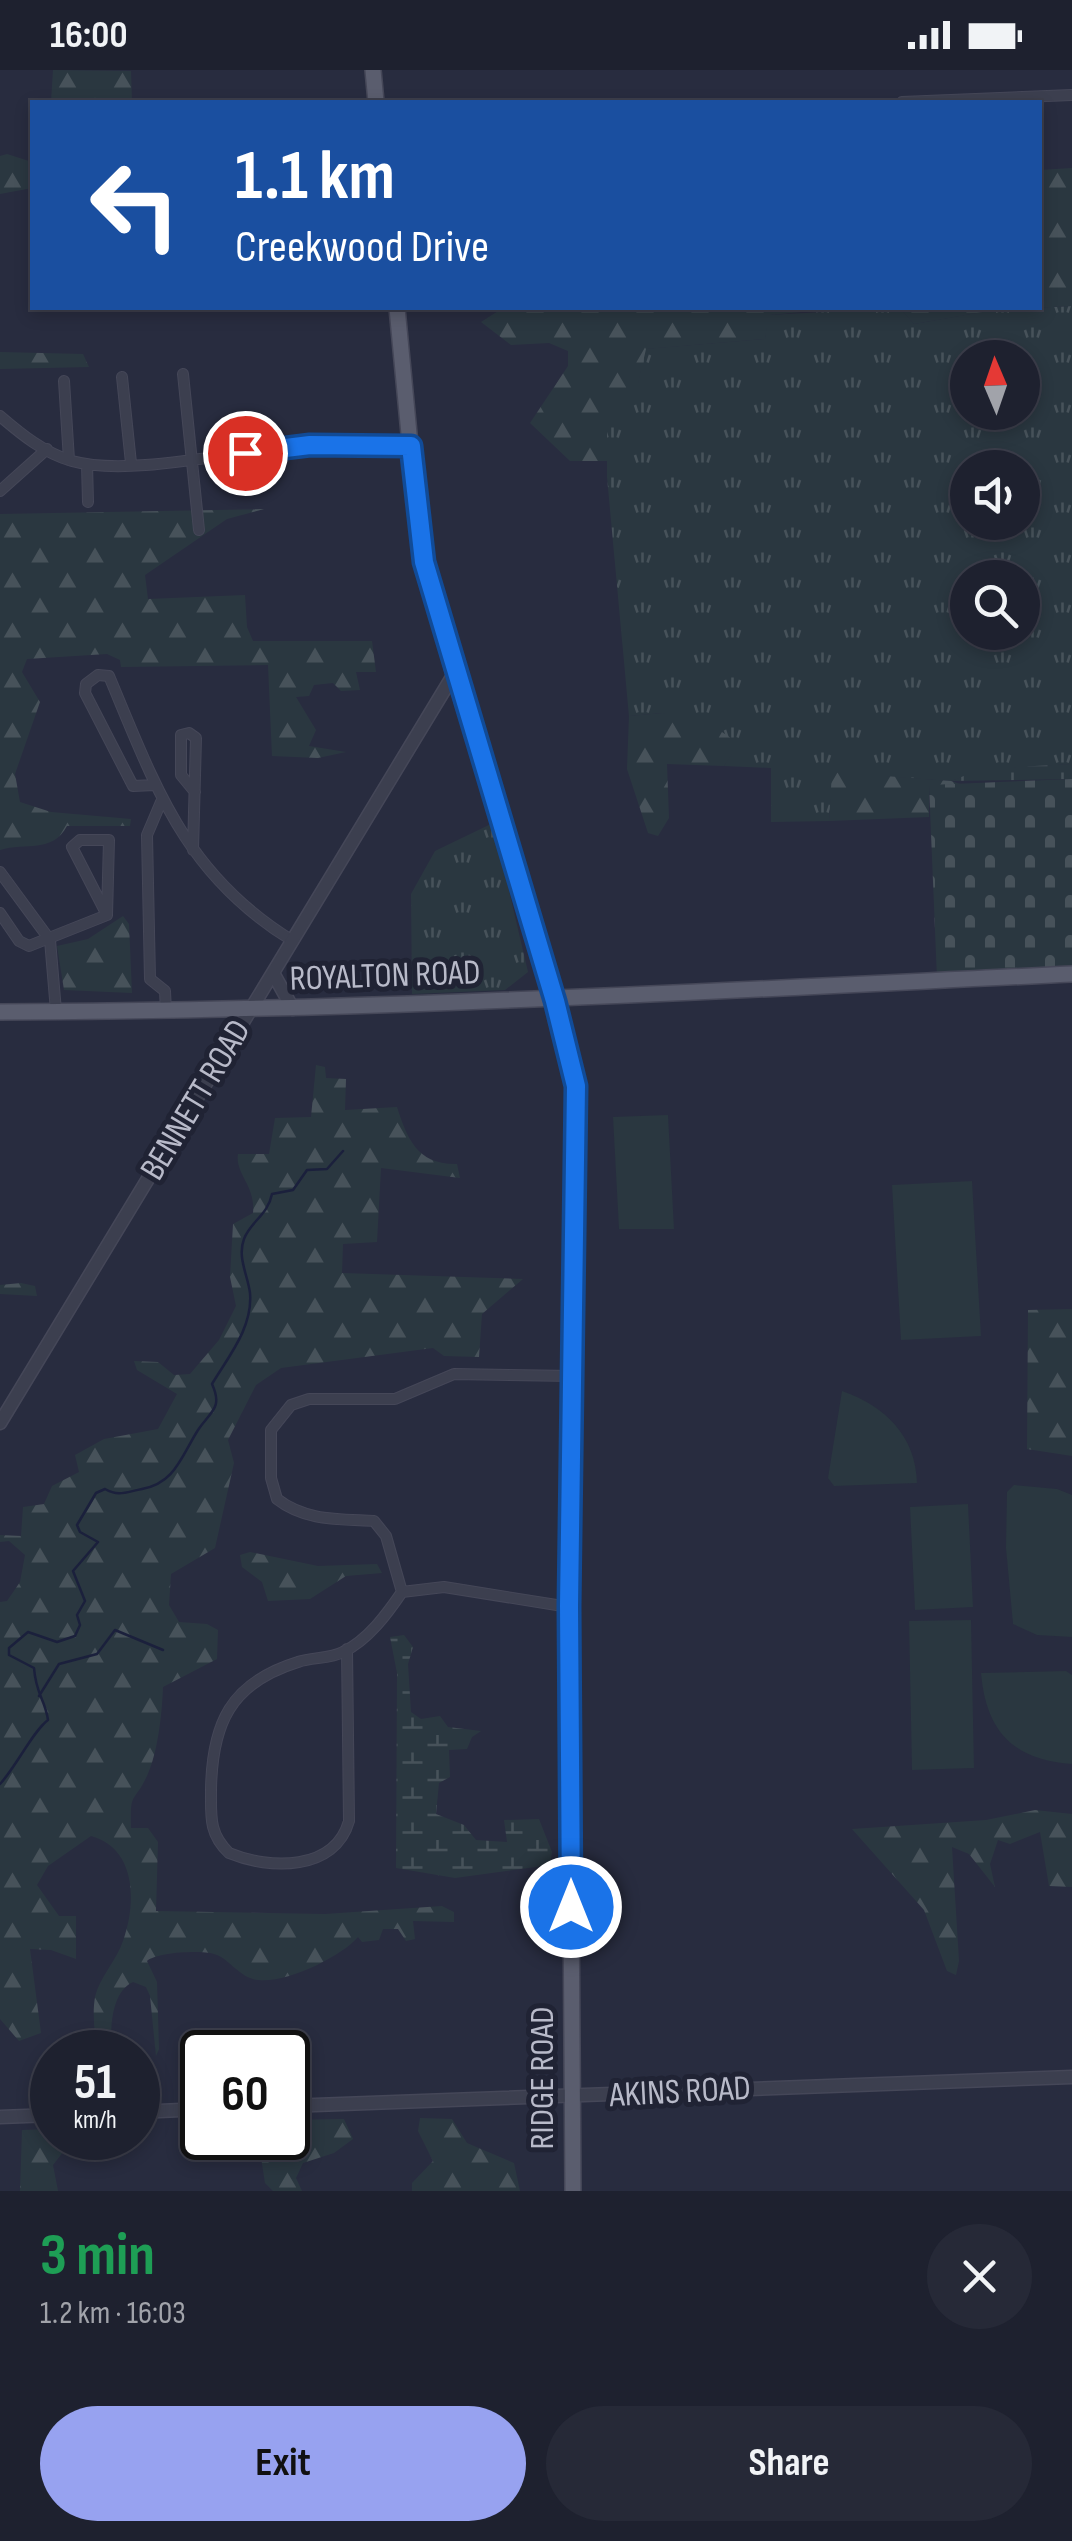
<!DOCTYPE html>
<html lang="en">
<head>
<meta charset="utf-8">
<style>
  body { margin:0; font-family:"Sofia Sans Condensed",sans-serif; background:#262937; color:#f1f3f6; height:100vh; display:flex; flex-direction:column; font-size:38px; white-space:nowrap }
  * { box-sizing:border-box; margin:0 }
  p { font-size:32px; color:#a1a3aa }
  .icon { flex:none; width:55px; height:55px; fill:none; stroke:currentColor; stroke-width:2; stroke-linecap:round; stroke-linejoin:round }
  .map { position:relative; height:2121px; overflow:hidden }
  .details { display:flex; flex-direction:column; background:#1e212f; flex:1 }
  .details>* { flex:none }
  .hud { position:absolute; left:30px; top:30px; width:1012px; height:210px; border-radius:0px; box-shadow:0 5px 15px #0003,0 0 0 2px #3c3e4b; background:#1a4fa0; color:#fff; overflow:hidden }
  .needle { width:65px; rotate:358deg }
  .buttons { position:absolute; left:950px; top:270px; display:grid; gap:20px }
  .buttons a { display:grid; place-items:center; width:90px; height:90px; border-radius:50%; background:#1e212f; box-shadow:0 5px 15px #0003,0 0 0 2px #3c3e4b; font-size:50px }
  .speed { position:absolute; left:30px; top:1960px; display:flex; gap:20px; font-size:50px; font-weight:700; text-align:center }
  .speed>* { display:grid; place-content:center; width:130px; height:130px; border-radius:50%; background:#1e212f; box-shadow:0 5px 15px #0003,0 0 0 2px #3c3e4b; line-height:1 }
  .speed small { font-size:25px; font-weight:400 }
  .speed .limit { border:5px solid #111; border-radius:15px; background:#fff; color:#111 }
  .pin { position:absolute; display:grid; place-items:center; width:85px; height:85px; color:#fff; margin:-42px; border:5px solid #fff; border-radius:50%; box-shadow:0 2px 10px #0007 }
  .me { position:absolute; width:110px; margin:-55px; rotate:0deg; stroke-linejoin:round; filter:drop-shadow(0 0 8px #0008) }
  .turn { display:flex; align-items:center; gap:35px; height:210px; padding:0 40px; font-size:45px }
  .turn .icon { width:130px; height:130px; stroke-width:2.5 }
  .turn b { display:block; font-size:70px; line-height:85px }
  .round { display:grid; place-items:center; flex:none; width:105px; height:105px; border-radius:52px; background:#262937 }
  .head { display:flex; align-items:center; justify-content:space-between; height:170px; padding:0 40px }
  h1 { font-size:60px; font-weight:700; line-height:75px; color:#1e9e55 }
  .action { display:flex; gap:20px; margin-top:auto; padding:20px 40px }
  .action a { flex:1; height:115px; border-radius:60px; background:#97a2f0; color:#111; font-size:40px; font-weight:700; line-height:115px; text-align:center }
  .action a+a { background:#262937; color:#f1f3f6 }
  .status { display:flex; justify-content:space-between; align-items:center; height:70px; padding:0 50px; background:#1e212f; direction:ltr }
  .status svg { height:28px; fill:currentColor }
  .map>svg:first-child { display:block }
</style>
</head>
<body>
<div class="status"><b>16:00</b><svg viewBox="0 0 49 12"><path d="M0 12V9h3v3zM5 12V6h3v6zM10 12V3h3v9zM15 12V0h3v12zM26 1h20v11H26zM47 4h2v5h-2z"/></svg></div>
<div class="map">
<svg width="1072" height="2121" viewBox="0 0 1072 2121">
  <defs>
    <pattern id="grass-tufts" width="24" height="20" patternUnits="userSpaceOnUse" patternTransform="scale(2.5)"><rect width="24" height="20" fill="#2a3740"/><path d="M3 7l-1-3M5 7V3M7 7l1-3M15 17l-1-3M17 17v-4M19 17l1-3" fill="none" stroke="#47525a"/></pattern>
    <pattern id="forest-firs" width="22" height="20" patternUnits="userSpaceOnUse" patternTransform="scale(2.5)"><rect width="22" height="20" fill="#2a3740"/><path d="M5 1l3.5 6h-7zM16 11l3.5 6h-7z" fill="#47525a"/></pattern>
    <pattern id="wetland-marsh" width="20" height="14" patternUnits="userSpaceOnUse" patternTransform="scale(2.5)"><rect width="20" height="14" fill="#2a3740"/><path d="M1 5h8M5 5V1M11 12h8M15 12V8" fill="none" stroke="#47525a"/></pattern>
    <pattern id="cemetery-stones" width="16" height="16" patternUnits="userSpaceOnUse" patternTransform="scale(2.5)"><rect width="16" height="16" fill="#2a3740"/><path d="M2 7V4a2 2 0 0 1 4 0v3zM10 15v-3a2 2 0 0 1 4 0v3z" fill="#47525a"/></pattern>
  </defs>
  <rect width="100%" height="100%" fill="#282c3f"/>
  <!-- grass -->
  <path fill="url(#grass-tufts)" fill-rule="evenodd" d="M1072,236V694L982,700L951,711L833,703L829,751L771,752V698L724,696L738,674L663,643L629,646L607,407V327L638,313L645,279L765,269L768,245L900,238L914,254L994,240ZM968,288H1022V342H968ZM968,398H1022V452H968ZM968,508H1022V562H968Z
    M493,753L528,902L505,920L412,924L411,824L435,781Z"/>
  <!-- forest -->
  <path fill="url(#forest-firs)" d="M53,0L131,1L132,32H51Z
    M7,84L32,92V118L0,124V86Z
    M1072,98V236L994,240L914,254L900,238H1040V100Z
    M503,238H846L769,245L765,269L646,279L638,314L607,328V391H570L530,353L568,296V281L549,273L511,275L481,252Z
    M0,282L83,284L89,297L0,299Z
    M264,439L227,449L145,505L148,529L245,525L247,557L253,571H372L376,602H356L360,620L341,621L333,613L314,615L309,626L296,627L316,660L309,676L346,682L318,688L272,686L268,595L121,597L120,590L107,584L27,589L22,602L40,632L15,704L20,732L51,742L131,749L130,756H67C52,784 25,772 0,780V444Z
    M663,643L705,650L739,674L724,696L667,694L669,748L658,766L648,763L627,699L629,646Z
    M832,702L951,711L960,714L929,716V747L829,751Z
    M123,846L129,854L132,923L64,920L57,876L88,869Z
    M316,995L325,997L326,1008L346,1009L345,1040L397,1037C407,1068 417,1095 457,1094L460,1108L381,1098L377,1172L343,1174L342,1203L523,1209L482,1244L479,1287L444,1286L433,1278L281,1298L256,1315L228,1370L234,1393L215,1478L171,1504L169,1535L179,1552L207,1554L218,1560L217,1589L163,1617C162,1644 158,1682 147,1706C133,1735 130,1720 131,1758H148L158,1772L156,1841L325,1844L442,1836L454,1842V1852L413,1851L415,1869L406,1871L398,1859H383L379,1870L362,1872L358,1867C340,1888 279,1917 253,1909C238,1905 227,1887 214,1884C201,1880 157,1882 147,1891L157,1912L159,1979L156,1986L150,1926L146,1917L133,1912C111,1922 109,1961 113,1982H97C95,1965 92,1945 95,1927C99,1908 117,1890 123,1871C137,1832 136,1778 91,1766L48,1796L37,1815L59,1846H76V1889L51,1880L30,1879L41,1963L19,1971L0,1949V1532L7,1531L20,1512L25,1485L9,1471L0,1472V1465L21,1466L23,1437L44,1434L52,1416L79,1402L75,1385L104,1369L158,1359L177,1324L137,1300L134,1291L158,1292L174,1305L190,1304L219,1270L236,1236L230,1207L233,1154L253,1143C256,1116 235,1104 238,1084H269L275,1048L311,1047Z
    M21,1213L35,1216L37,1226L0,1224V1215Z
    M1072,1239V1386L1027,1379L1028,1240Z
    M250,1482L318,1496L377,1494L382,1503L346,1506L310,1529L268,1531L262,1512L242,1497L240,1485Z
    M1035,1740L1072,1744V1817L1049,1816L1040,1762L1010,1774L998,1770L990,1794L995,1817L969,1784L952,1777L959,1891L956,1905L947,1901L924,1840L852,1759L986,1750Z
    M420,2048L452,2049L467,2073L514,2093L520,2121H412V2113L433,2091L418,2061Z
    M344,2049L353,2069L334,2083L303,2093L296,2108L302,2121H273L265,2113L258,2068H288V2050Z
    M52,2059V2068H74L53,2095L58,2121H20L22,2060Z"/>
  <!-- wetland -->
  <path fill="url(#wetland-marsh)" d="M1072,694V709L951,711L982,699Z
    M404,1565L413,1577L408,1594L411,1642L421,1649L440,1646L448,1657L481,1661L472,1667L467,1679L449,1680L450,1707L439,1713L436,1744L464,1755L476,1770L507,1772L504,1750L539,1749L552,1782L550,1795L455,1808L396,1798L397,1603L390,1567Z"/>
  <!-- cemetery -->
  <path fill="url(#cemetery-stones)" d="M1072,709V900L937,908L929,715Z"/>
  <!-- garden -->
  <path fill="#2a3740" d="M668,1045L674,1159H619L613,1047Z
    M972,1111L981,1266L901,1270L892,1115Z
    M842,1321C885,1336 916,1366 917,1413L834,1416L828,1408Z
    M1014,1415L1057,1419L1072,1425V1567L1037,1565L1013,1554L1006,1478L1007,1422Z
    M968,1434L973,1537L915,1540L910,1437Z
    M971,1550L974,1698L912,1700L909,1551Z
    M1066,1601L1072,1605V1694C1013,1690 986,1661 981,1603Z"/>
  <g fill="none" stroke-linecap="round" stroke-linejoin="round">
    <!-- stream -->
    <path stroke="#1b203c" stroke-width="2.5" d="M39,1626L59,1594L97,1584L115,1560L163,1580
      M0,1714C16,1697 33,1661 48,1650C45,1629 36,1625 34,1598L9,1585V1578L28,1562L57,1572L75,1566L80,1555L77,1545L85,1531L73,1501L98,1472L80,1462L77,1455L96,1423L105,1419C119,1427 126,1422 142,1419C175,1413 181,1387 198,1360C211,1341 223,1338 212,1314C228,1287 253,1258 250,1223C248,1206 237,1187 244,1169C250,1152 268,1145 272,1124L293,1120L307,1100L327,1099L343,1081"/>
    <!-- minor casing -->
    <g stroke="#454758" stroke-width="12">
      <path id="minor" d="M902,32L1072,25
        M183,304L199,460
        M122,307L131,393
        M64,311L69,390
        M0,346C21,364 44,383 72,391C132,408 245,378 310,375C343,373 378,374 411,376
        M87,394L88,432
        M0,421L47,379
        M155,715L133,716L85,623L86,614L98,605L109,606C156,718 185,805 293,871
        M161,732L147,765L150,909L165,921L166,942
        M193,780L196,668L189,663L181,665V705L195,722
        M0,802L50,870L56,941
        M0,843L19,871L29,876L107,845L109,770H80L72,777L107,845
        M402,1522L386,1466L374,1451C339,1449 305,1451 277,1429L271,1408V1360L291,1335L309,1329H395L454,1304L573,1306
        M347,1579L349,1751C335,1801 270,1800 229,1783C209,1764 211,1747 211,1720C212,1654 230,1613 298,1592C312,1587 330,1589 343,1582C368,1570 387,1544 402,1522L444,1517L569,1537"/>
    </g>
    <!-- tertiary casing -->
    <g stroke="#454758" stroke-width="15">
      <path id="tertiary" d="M273,903L293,939
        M0,1353L454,604
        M288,2036L1072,2007
        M138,2042L202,2039
        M0,2047L52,2045"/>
    </g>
    <!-- primary casing -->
    <g stroke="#454758" stroke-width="18">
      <path id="primary" d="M373,0L376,32
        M397,238L420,479L454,604L555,931L576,1016L569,1537L573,2121
        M0,942C358,941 714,921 1072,904"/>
    </g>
    <!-- minor -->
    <use href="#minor" stroke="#3c3f4f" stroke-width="10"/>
    <!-- tertiary -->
    <use href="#tertiary" stroke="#3c3f4f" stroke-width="12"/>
    <!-- primary -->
    <use href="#primary" stroke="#5a5d6e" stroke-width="15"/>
  </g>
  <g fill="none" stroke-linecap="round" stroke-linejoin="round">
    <!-- route casing -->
    <g stroke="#114b97" stroke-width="25">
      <path id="route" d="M245,383L310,375L411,376L424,492L555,931L576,1016L569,1536L571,1837"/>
    </g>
    <!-- route -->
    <use href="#route" stroke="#1a73e8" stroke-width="18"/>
  </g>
  <g text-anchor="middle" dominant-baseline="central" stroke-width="10" stroke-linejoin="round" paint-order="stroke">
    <!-- street labels -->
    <g font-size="35" fill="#b8bac9" stroke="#202334">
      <text transform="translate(385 906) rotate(-2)">ROYALTON ROAD</text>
      <text transform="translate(196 1030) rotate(-59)">BENNETT ROAD</text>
      <text transform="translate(542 2008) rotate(-90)">RIDGE ROAD</text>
      <text transform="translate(680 2022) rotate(-3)">AKINS ROAD</text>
    </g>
  </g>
</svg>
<div class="buttons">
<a><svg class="needle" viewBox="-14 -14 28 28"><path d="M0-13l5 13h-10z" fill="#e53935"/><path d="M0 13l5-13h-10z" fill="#a1a3aa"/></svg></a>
<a><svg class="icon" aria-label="sound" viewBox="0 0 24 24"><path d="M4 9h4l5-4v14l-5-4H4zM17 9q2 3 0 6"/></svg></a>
<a><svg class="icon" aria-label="search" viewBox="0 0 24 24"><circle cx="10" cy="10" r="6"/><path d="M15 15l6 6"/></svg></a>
</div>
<div class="speed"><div>51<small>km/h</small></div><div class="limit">60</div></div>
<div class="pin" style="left:245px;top:383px;background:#d93025"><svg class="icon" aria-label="arrive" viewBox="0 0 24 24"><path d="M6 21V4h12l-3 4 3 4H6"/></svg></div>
<svg class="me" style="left:571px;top:1837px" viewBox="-20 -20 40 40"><circle r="17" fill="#1a73e8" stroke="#fff" stroke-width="3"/><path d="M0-11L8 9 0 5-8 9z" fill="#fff"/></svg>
<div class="hud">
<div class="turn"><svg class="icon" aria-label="left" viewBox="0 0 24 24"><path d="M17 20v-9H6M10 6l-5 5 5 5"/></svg><div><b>1.1 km</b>Creekwood Drive</div></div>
</div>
</div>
<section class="details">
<div class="head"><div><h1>3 min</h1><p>1.2 km · 16:03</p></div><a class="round"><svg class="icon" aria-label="close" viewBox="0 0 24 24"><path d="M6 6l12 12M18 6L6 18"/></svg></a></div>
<div class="action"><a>Exit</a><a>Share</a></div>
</section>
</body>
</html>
